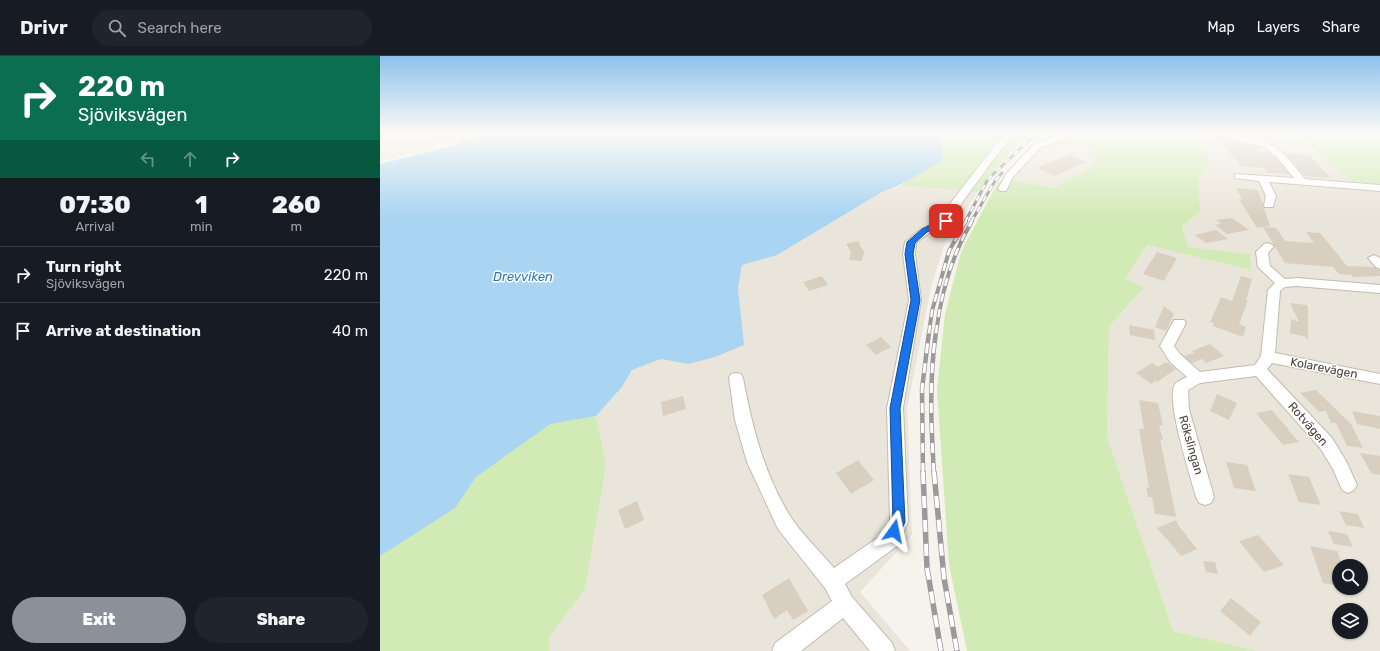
<!DOCTYPE html>
<html lang="en">
<head>
<meta charset="utf-8">
<style>
  body { margin:0; font-family:Rubik,sans-serif; background:#20242c; color:#f1f3f6; height:100vh; display:flex; flex-direction:column; font-size:15px; white-space:nowrap }
  * { box-sizing:border-box; margin:0 }
  p { font-size:13px; color:#9ea1a6 }
  .icon { flex:none; width:22px; height:22px; fill:none; stroke:currentColor; stroke-width:2; stroke-linecap:round; stroke-linejoin:round }
  .map { position:relative; flex:1; overflow:hidden }
  .side { display:flex; flex-direction:column; background:#171b24; width:380px }
  .side>* { flex:none }
  .hud { background:#0b6e4f; color:#fff; overflow:hidden }
  .tools { position:absolute; left:952px; top:503px; display:grid; gap:8px }
  .tools a { display:grid; place-items:center; width:36px; height:36px; border-radius:50%; background:#171b24; box-shadow:0 1px 3px #0004; font-size:20px }
  .pin { position:absolute; display:grid; place-items:center; width:34px; height:34px; color:#fff; margin:-17px; border-radius:8px; box-shadow:0 2px 6px #0006 }
  .me { position:absolute; width:44px; margin:-22px; rotate:12deg; stroke-linejoin:round; filter:drop-shadow(0 0 3px #0008) }
  .turn { display:flex; align-items:center; gap:14px; height:84px; padding:0 12px; font-size:18px }
  .turn .icon { width:52px; height:52px; stroke-width:2.5 }
  .turn b { display:block; font-size:28px; line-height:34px }
  .lanes { display:flex; align-items:center; height:38px; padding:0 12px; background:#0003; justify-content:center; gap:20px; direction:ltr }
  .lanes .off { opacity:.35 }
  .eta { display:flex; justify-content:space-evenly; align-items:center; height:68px; text-align:center }
  .eta b { font-size:24px; font-weight:800; line-height:28px }
  .action { display:flex; gap:8px; margin-top:auto; padding:8px 12px }
  .action a { flex:1; height:46px; border-radius:24px; background:#8c9099; color:#fff; font-size:16px; font-weight:800; line-height:46px; text-align:center }
  .action a+a { background:#20242c; color:#f1f3f6 }
  ul { padding:0; list-style:none }
  li { display:flex; align-items:center; gap:12px; height:56px; padding:0 12px; border-top:1px solid #363941 }
  li div { flex:1 }
  li b { display:block; font-size:15px }
  li em { font-style:normal }
  header { display:flex; align-items:center; gap:24px; box-sizing:border-box; height:56px; padding:0 20px; background:#171b24; border-bottom:1px solid #363941 }
  header strong { font-size:19px }
  nav { display:flex; gap:22px; margin-inline-start:auto; font-size:14px }
  .search { width:280px; height:36px; background:#20242c; display:flex; align-items:center; gap:10px; box-sizing:border-box; padding:0 14px; border-radius:22px; color:#9ea1a6; font-size:15px }
  main { display:flex; flex:1; min-height:0 }
  .map>svg:first-child { display:block }
</style>
</head>
<body>
<header>
<strong>Drivr</strong>
<div class="search"><svg class="icon" aria-label="search" viewBox="0 0 24 24"><circle cx="10" cy="10" r="6"/><path d="M15 15l6 6"/></svg>Search here</div>
<nav><a>Map</a><a>Layers</a><a>Share</a></nav>
</header>
<main>
<section class="side">
<div class="hud">
<div class="turn"><svg class="icon" aria-label="right" viewBox="0 0 24 24"><path d="M7 20v-9h11M14 6l5 5-5 5"/></svg><div><b>220 m</b>Sjöviksvägen</div></div>
<div class="lanes"><svg class="icon off" aria-label="left" viewBox="0 0 24 24"><path d="M17 20v-9H6M10 6l-5 5 5 5"/></svg><svg class="icon off" aria-label="ahead" viewBox="0 0 24 24"><path d="M12 20V5M6 11l6-6 6 6"/></svg><svg class="icon" aria-label="right" viewBox="0 0 24 24"><path d="M7 20v-9h11M14 6l5 5-5 5"/></svg></div>
</div>
<div class="eta">
<div><b>07:30</b><p>Arrival</p></div>
<div><b>1</b><p>min</p></div>
<div><b>260</b><p>m</p></div>
</div>
<ul>
<li><svg class="icon" aria-label="right" viewBox="0 0 24 24"><path d="M7 20v-9h11M14 6l5 5-5 5"/></svg><div><b>Turn right</b><p>Sjöviksvägen</p></div><em>220 m</em></li>
<li><svg class="icon" aria-label="arrive" viewBox="0 0 24 24"><path d="M6 21V4h12l-3 4 3 4H6"/></svg><div><b>Arrive at destination</b></div><em>40 m</em></li>
</ul>
<div class="action"><a>Exit</a><a>Share</a></div>
</section>
<div class="map">
<svg width="1000" height="595" viewBox="0 0 1000 595">
  <rect width="100%" height="100%" fill="#f6f3ec"/>
  <!-- residential -->
  <path fill="#eae5da" fill-rule="evenodd" d="M0,77H78L50,92L0,105Z
    M811,77H893L923,85L973,126L1000,128V595H877L793,575L727,381L729,271L764,231L745,223L767,189L870,214V198L808,191L802,170L820,156L819,120L831,107ZM959,510H981V532H959ZM959,554H981V576H959Z
    M699,89L714,96L716,104L712,111L674,132L632,124L660,93Z
    M520,130L583,134L597,137L566,184L551,231L527,353L532,479L480,536L530,595H160L159,593L205,533L226,410L216,360L242,331L252,314L281,303L308,308L363,289L358,232L362,209L397,198L502,136Z"/>
  <!-- green -->
  <path fill="#d2eab5" d="M298,77H628L583,134L520,130L537,118Z
    M634,77H654C632,93 612,115 597,137L588,135Z
    M669,77H811L831,107L819,120L820,156L802,170L808,191L870,198V214L767,189L745,223L764,231L729,271L727,381L793,575L877,595H587L569,509L557,334L565,258L581,196L618,126L632,124L674,132L712,111L716,104L714,96L699,89L669,93L655,89Z
    M893,77H994L996,82L1000,85V128L973,126L923,85Z
    M0,220L203,362L216,360L226,410L205,533L169,581V595H0Z"/>
  <!-- water -->
  <path fill="#a9d4f2" d="M103,77H559L563,104C543,115 524,129 502,136L397,199L362,209L358,232L364,289L335,301L308,308L281,303L252,314L242,331L216,360L170,368L96,421L75,452L0,500V108L73,90Z"/>
  <!-- building -->
  <path fill="#d8cfc1" d="M832,77H848L846,79L848,84L881,91L877,96H888L895,101L909,118L888,117L884,112L861,110Z
    M904,97L929,99L951,122L925,120Z
    M690,98L706,106L675,120L657,112Z
    M856,132L878,134L890,170L877,172L859,143H862Z
    M852,162L869,174L847,178L835,169L841,168L836,164Z
    M883,171L896,172L905,185L934,187L926,176L940,177L967,210L994,211L1000,214V220L973,221L971,219L959,218L953,211L905,207Z
    M836,174L848,183L826,187L815,179Z
    M478,185L484,196L482,205L469,204L471,196L466,188Z
    M777,196L797,202L784,225L763,218Z
    M442,220L448,229L429,235L423,226Z
    M861,220L872,223L866,244H868L859,268L866,271L863,281L833,270L834,267L830,266L841,241L852,245Z
    M910,247L927,249L928,252V285L926,281L910,277L911,263L919,266Z
    M784,250L794,258L786,275L775,271Z
    M749,269L774,274L775,284L750,279Z
    M501,281L511,291L496,299L486,289Z
    M830,288L844,300L826,307L822,303L812,307L804,300L814,297L812,295Z
    M786,306L796,313L777,326L776,324L771,328L756,317L772,307L778,311Z
    M936,334L971,368L983,392L967,390L956,367H951L946,355L939,356L920,337Z
    M837,338L857,347L849,364L830,355Z
    M303,340L306,353L283,360L281,346Z
    M759,344L778,347L783,369H779L783,384L780,383L796,461L775,458L772,441H768L766,431L769,432L759,373H764Z
    M892,354L909,374H908L919,386L903,389L876,357Z
    M972,355L1000,360V373L977,368Z
    M980,397L1000,400V419L991,417Z
    M478,404L494,424L471,438L456,417Z
    M846,406L867,409L876,435L854,432Z
    M908,418L929,421L941,449L919,446Z
    M257,445L264,464L245,473L238,454Z
    M959,455L978,458L984,472L966,469Z
    M796,464L798,469L817,493L801,500L777,472Z
    M948,475L967,478L973,491L954,488Z
    M878,479L904,509L884,516L859,485Z
    M930,490L957,495L963,510H959V530L943,527Z
    M823,505L835,506L838,518L826,516Z
    M409,522L428,555L413,564L407,554L394,563L382,539Z
    M851,542L881,566L870,580L840,555Z"/>
  <g fill="none" stroke-linecap="round" stroke-linejoin="round">
    <!-- minor casing -->
    <g stroke="#c2bbae" stroke-width="2">
      <path id="minor" d="M627,77H636L619,96L581,148L570,167L549,177L536,187L535,198L541,244L523,352L528,466L517,490L465,528L472,541L512,587L515,595H490L463,562L421,595H392L395,587L452,545L445,532L398,473L367,406L355,364L349,322L351,318L356,317L361,318L363,322C372,370 384,418 410,460C422,479 440,495 454,512L503,478L510,465L507,352L529,244L523,198L525,186L541,173L562,163L572,145L613,92Z
        M685,77H698L660,92L633,121L626,135H620L618,133L626,118L654,88Z
        M851,78C892,83 900,92 925,123L1000,129V135L889,126L896,140L893,151H885L884,149L886,140L879,125L855,122V118L914,122L896,100L882,90L848,83V79Z
        M888,187L894,190L888,197L890,210L905,223L917,222L1000,229V237L917,230L905,231L900,235L895,297L1000,318V328L892,307L887,313L952,382L966,405L977,429L974,434L968,437L962,434L953,413L940,392L876,320L820,327L808,334L809,353L834,441L831,447L825,449L819,447L816,441C810,419 787,348 794,330C796,325 803,323 807,321L790,306L780,290L794,264H804L806,267L794,290L800,298L820,316L875,309L881,300L888,234L895,227L878,211L876,196L884,188Z
        M994,199L1000,202V213L996,211L988,202Z"/>
    </g>
    <!-- minor -->
    <use href="#minor" fill="#fff" fill-rule="evenodd"/>
    <!-- rail-far3 casing -->
    <g stroke="#9a9a9a" stroke-width="3">
      <path id="rail-far3" d="M585,166L608,123L657,77
        M591,166L615,125L622,117"/>
    </g>
    <!-- rail-far2 casing -->
    <g stroke="#9a9a9a" stroke-width="4">
      <path id="rail-far2" d="M549,277L552,255L569,195L586,165
        M556,277C561,237 572,199 592,165"/>
    </g>
    <!-- rail-far1 casing -->
    <g stroke="#9a9a9a" stroke-width="4.5">
      <path id="rail-far1" d="M543,417L542,333L549,276
        M554,417C551,370 549,323 556,276"/>
    </g>
    <!-- rail casing -->
    <g stroke="#9a9a9a" stroke-width="5.5">
      <path id="rail" d="M543,416L547,512L561,595
        M554,416L564,522L577,595"/>
    </g>
    <!-- rail-far3 -->
    <use href="#rail-far3" stroke="#fff" stroke-width="2" stroke-dasharray="6" stroke-linecap="butt"/>
    <!-- rail-far2 -->
    <use href="#rail-far2" stroke="#fff" stroke-width="2.5" stroke-dasharray="8" stroke-linecap="butt"/>
    <!-- rail-far1 -->
    <use href="#rail-far1" stroke="#fff" stroke-width="3" stroke-dasharray="10" stroke-linecap="butt"/>
    <!-- rail -->
    <use href="#rail" stroke="#fff" stroke-width="4" stroke-dasharray="12" stroke-linecap="butt"/>
  </g>
  <!-- sky -->
  <linearGradient id="sky" x2="0" y2="1"><stop stop-color="#8fc1ec"/><stop offset="0.48" stop-color="#fbfaf6"/><stop offset="1" stop-color="#fbfaf6" stop-opacity="0"/></linearGradient>
  <rect width="1000" height="161" fill="url(#sky)"/>
  <!-- route -->
  <path fill="#1a73e8" stroke="#114b97" d="M564,163L570,165L547,176L535,187L533,198L540,244L520,352L525,466L519,479L514,480L510,479L508,475L513,466L510,352L531,244L525,198L527,186L542,173Z"/>
  <g text-anchor="middle" dominant-baseline="central" stroke-width="3" stroke-linejoin="round" paint-order="stroke">
    <!-- street labels -->
    <g font-size="12" fill="#4b4439" stroke="#fff">
      <text transform="translate(944 312) rotate(11)">Kolarevägen</text>
      <text transform="translate(928 368) rotate(49)">Rotvägen</text>
      <text transform="translate(811 389) rotate(74)">Rökslingan</text>
    </g>
    <!-- water labels -->
    <g font-size="13" font-style="italic" fill="#2e7ab2" stroke="#fff">
      <text x="143" y="220">Drevviken</text>
    </g>
  </g>
</svg>
<div class="tools">
<a><svg class="icon" aria-label="search" viewBox="0 0 24 24"><circle cx="10" cy="10" r="6"/><path d="M15 15l6 6"/></svg></a>
<a><svg class="icon" aria-label="layers" viewBox="0 0 24 24"><path d="M12 4l9 5-9 5-9-5zM3 14l9 5 9-5"/></svg></a>
</div>
<div class="pin" style="left:566px;top:165px;background:#d93025"><svg class="icon" aria-label="arrive" viewBox="0 0 24 24"><path d="M6 21V4h12l-3 4 3 4H6"/></svg></div>
<svg class="me" style="left:514px;top:475px" viewBox="-20 -20 40 40"><path d="M0-17L14 15 0 8-14 15z" fill="#1a73e8" stroke="#fff" stroke-width="4"/></svg>
</div>
</main>
</body>
</html>
